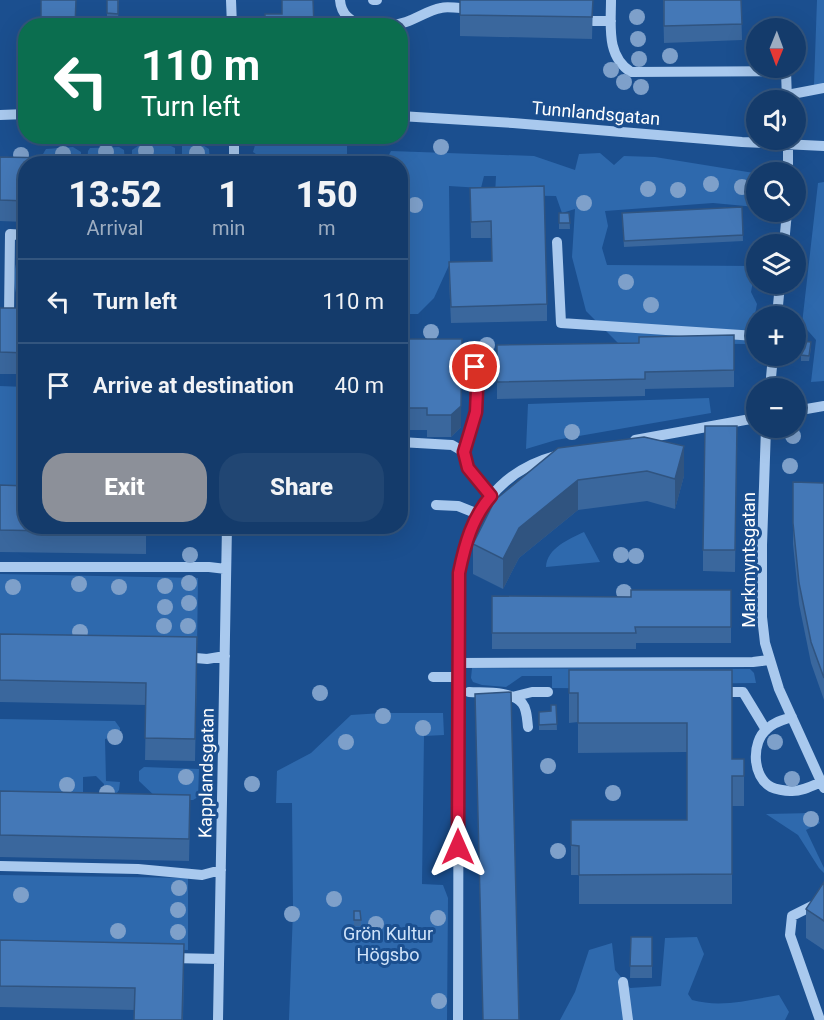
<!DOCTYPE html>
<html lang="en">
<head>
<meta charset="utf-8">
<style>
  body { margin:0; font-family:Roboto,sans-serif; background:#214673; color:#f1f3f6; height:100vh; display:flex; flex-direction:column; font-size:22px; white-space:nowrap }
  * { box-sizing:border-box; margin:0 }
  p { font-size:20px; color:#9dadc1 }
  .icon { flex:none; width:33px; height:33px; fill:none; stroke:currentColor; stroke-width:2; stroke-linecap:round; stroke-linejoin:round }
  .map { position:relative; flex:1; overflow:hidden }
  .side { position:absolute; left:18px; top:156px; width:390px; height:378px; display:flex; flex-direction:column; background:#143b6b; border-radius:24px; box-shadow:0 6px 24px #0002,0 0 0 2px #33557e }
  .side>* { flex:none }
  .guide { position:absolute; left:18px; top:18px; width:390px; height:126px; border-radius:24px; box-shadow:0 6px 24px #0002,0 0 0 2px #33557e; background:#0b6e4f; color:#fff; overflow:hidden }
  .needle { width:39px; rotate:181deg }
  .tools { position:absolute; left:746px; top:18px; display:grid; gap:12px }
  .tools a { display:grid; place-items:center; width:60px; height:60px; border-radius:50%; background:#143b6b; box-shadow:0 6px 24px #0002,0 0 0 2px #33557e; font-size:30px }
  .pin { position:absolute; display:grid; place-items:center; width:51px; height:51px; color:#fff; margin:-26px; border:3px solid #fff; border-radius:50%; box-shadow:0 2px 6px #0007 }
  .me { position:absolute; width:66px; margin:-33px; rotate:0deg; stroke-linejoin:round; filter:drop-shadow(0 0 4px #0008) }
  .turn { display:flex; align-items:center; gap:21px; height:126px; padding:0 24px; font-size:27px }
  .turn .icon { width:78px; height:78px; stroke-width:2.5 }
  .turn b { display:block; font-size:42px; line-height:51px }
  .eta { display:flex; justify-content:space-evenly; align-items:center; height:102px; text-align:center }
  .eta b { font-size:36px; font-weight:800; line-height:42px }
  .primary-button { display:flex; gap:12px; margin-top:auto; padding:12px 24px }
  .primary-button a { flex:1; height:69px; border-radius:24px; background:#8c9099; color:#fff; font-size:24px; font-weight:800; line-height:69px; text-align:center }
  .primary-button a+a { background:#214673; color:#f1f3f6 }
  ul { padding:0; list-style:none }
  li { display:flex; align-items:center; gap:18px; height:84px; padding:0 24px; border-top:2px solid #33557e }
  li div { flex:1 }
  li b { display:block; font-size:22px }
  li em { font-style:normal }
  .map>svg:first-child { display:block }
</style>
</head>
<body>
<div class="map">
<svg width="824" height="1020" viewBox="0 0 824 1020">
  <rect width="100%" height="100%" fill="#1b4f8f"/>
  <!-- green -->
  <path fill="#2e69ad" d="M817,0H824V84L814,85Z
    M263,137H347V163H270L253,152L256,142Z
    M201,144L209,149L210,163H182V145Z
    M138,146H171L175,148V163L132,164V150Z
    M73,147L81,152V163L43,164V154L46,149Z
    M119,147L124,150L125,163L87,164L88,151L90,148Z
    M391,151L534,156L575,170L579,154L600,153L614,165L624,156L655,157L754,173L756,176V207L713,203L605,211L608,226L602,248L607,265L756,266L751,292L757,304L749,344L618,343L586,311L572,257L575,209L562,213L556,196L495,195L496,176H484L481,188L449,186L450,263L434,298L418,314H401L400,164H384Z
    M824,182V381L811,382L816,340L802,324L818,183Z
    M25,247V308C10,295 11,261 25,247Z
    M0,386L25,387V493L0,492Z
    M709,398L711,413L556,440L526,449L528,404Z
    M584,532L600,562L546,567C547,548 569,539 584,532Z
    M0,574L198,578L197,649L0,645Z
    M472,668L750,669L754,673L756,683L671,684L655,689L552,688V676H522L506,687L482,685L473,682L471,678Z
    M382,713H443L444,735L424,736L422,884L443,885L448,898L447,1020H289L293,910L292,803H276L277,771L311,753L351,715Z
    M0,719L115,721L120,728V736L105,739L106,781L120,782L119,790L114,797L104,798V784L96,776L83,777V792L99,794L0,797Z
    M144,767L199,769L198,797L193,800H159L139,781V771Z
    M813,813L820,823L806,830L824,868V873L819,868L798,835L766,814Z
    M0,875L188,878V950L0,945Z
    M697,937L704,954L688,994L692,1000C721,1008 749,1000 779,995L789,1012L785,1020H560L575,992L589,950L612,943L615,970L630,988L661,986L665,938Z"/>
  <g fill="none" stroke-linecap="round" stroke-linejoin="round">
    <!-- minor -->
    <path stroke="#a9c9ee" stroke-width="10" d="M231,0L232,26
      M340,0C342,31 384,29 406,22C418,18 429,10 441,8C447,6 454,8 460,8
      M373,0H377
      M611,0C611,26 606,56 631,72L786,71L787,100
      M593,21H611
      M787,95L824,88
      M0,115L26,114
      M400,116L513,123L742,142L824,146
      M788,140V172
      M234,164V136
      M26,235L10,234L9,315L26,316
      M557,242L561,323L756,336
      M784,244L787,212
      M777,316L780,284
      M474,352L477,390L476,413L464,452L467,468L491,496
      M770,388L773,356
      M795,411L824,406
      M766,428L762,545V617L765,643L779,689L824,788
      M635,440L756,418
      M400,442L452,445L464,452
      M436,505L458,506L478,514
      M0,567H209L226,569
      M184,657L207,659L225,656
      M458,663L753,662L769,660
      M433,677H458
      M469,692C484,693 510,690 522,703C527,709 527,719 528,727
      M718,692H743L766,730
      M512,697L532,692H548
      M792,717C783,720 774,722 767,729C751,742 752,777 771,787C775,789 785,791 790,791C800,792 812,786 821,782
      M0,866L138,869L202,875L221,870
      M171,958L219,959
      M623,982L628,1020
      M218,1020L227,526
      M458,1020L459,573C470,516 496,472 555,456
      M820,1020L790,935L792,916L824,900"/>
  </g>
  <!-- trees -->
  <g fill="#7ea0ca">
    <circle cx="637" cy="17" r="8"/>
    <circle cx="638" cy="39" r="8"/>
    <circle cx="670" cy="56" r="8"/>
    <circle cx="639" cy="59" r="8"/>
    <circle cx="611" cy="70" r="8"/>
    <circle cx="624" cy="82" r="8"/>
    <circle cx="641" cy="87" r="8"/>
    <circle cx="441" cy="147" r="8"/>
    <circle cx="146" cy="151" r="8"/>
    <circle cx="106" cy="152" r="8"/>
    <circle cx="197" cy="153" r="8"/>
    <circle cx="63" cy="154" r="8"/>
    <circle cx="21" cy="155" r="8"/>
    <circle cx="711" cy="184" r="8"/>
    <circle cx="742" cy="187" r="8"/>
    <circle cx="648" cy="189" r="8"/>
    <circle cx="678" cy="190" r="8"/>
    <circle cx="584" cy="203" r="8"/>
    <circle cx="415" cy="205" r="8"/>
    <circle cx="626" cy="282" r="8"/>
    <circle cx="651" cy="305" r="8"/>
    <circle cx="431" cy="332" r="8"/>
    <circle cx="487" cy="345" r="8"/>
    <circle cx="572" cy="432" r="8"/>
    <circle cx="793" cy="436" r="8"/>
    <circle cx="790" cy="466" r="8"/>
    <circle cx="190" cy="555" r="8"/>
    <circle cx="621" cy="555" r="8"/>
    <circle cx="636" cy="556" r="8"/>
    <circle cx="189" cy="583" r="8"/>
    <circle cx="79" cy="584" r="8"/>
    <circle cx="165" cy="586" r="8"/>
    <circle cx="13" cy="587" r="8"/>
    <circle cx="119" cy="587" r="8"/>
    <circle cx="624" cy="592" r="8"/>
    <circle cx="189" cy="603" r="8"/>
    <circle cx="165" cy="607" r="8"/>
    <circle cx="164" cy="626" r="8"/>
    <circle cx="188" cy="626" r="8"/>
    <circle cx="80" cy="632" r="8"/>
    <circle cx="320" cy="693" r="8"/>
    <circle cx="383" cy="716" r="8"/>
    <circle cx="423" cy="728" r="8"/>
    <circle cx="115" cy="737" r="8"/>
    <circle cx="346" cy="742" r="8"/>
    <circle cx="775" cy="742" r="8"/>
    <circle cx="548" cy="766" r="8"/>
    <circle cx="186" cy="777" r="8"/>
    <circle cx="792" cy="779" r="8"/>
    <circle cx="252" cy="784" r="8"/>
    <circle cx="67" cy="785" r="8"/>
    <circle cx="107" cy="793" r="8"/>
    <circle cx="613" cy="793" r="8"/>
    <circle cx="811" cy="819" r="8"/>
    <circle cx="558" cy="851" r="8"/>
    <circle cx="179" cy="888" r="8"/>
    <circle cx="21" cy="895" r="8"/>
    <circle cx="334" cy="899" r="8"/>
    <circle cx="178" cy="910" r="8"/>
    <circle cx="292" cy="914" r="8"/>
    <circle cx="438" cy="918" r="8"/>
    <circle cx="376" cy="924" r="8"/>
    <circle cx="118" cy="931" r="8"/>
    <circle cx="178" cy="932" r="8"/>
    <circle cx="439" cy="1001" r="8"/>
  </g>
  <!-- wall -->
  <path fill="#3a679d" d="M107,0H119L118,19H107Z
    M460,0H593L592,39L460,36Z
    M663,0H741L742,40L664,43Z
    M0,157L26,164V222L0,221Z
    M470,188L547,304V321L451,323L449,278L492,261L491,238H471Z
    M742,207L743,241L624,247L622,213Z
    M559,213H569L570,229H559Z
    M0,308H26V374H0Z
    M734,335V387L645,389V396L497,399V345L639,343Z
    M400,339L461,427L451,437H427V430H400Z
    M811,348L809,361H801V355Z
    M737,426L735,572L703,571V550Z
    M644,437L684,476L675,509L647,501L578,510L519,558L503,589L473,574V544Z
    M793,482L824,483V700L811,663L799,604L793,544Z
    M0,485L26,526H199L198,535L146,533V554L0,552Z
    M731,590V643H636V649H492V596L631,597Z
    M0,634L197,659L195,761L145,760L146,705L0,702Z
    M569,670H732V759H744V806H732V904H579V875H571V820H687V752L578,753V722L569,723Z
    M556,705L557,730H539V712L551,711Z
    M0,791L190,816L189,861L0,857Z
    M824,882V975V950L806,938V909Z
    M354,911L361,920V926H354Z
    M631,937H652V978H630Z
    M0,940L184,965L183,1020H134L135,1010L0,1007Z"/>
  <!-- shaded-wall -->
  <path fill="#305480" d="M462,339L461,427L451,437V415Z
    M684,446V476L675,509V479Z
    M578,480V510L519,558L503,589V559L519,528Z"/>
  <!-- building -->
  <path fill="#4478b7" stroke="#305480" stroke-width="1.5" d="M41,0H76L75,26H41Z
    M107,0H118V14L107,13Z
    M282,0H313L314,26H265V14H282Z
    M460,0H593L592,17L460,15Z
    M664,0H741L742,24L664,26Z
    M0,157L208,161V164H26V201L0,200Z
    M544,186L547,304L451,307L449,262L492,261L491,221L471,222L470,188Z
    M742,207L743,235L624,241L622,213Z
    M559,213H569L570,223H559Z
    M0,308H26V353L0,352Z
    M734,335V370L645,372V379L497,382V345L639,343V337Z
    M400,339H462L461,406L451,415H427V408H400Z
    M802,341L811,342L809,356L801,355Z
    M705,426H737L735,550H703Z
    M644,437L684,446L675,479L647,471L578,480L519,528L503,559L473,544L495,500L558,448Z
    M793,482L824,483V678L811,642L799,583L793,523Z
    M0,485L26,486V526H146V533L0,530Z
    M631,590H731V627H635L636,633H492V596L631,597Z
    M0,634L197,637L195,739L145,738L146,683L0,680Z
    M569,670H732V759H744V776H732V874L579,875V846L571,845V820H687V723H578V693H569Z
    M511,692L519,1020H483L475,694Z
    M551,705H556L557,724L539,725V712L551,711Z
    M0,791L190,795L189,839L0,835Z
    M824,882V921L806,909Z
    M354,911H360L361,920H354Z
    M631,937H652V966H630Z
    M0,940L184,944L182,1020H134L135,988L0,986Z"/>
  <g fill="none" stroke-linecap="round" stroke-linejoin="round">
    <!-- route casing -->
    <g stroke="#92132f" stroke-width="15">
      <path id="route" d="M458,847L459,573C465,544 472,518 491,496L468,468L464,452L476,412L477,390L475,367"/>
    </g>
    <!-- route -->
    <use href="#route" stroke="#e11d48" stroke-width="10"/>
  </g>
  <g text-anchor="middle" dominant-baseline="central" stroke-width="6" stroke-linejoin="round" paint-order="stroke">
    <!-- street labels -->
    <g font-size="18" fill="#fff" stroke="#1b4f8f">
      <text transform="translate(596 113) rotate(5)">Tunnlandsgatan</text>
      <text transform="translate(748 560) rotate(-90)">Markmyntsgatan</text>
      <text transform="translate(206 773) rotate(-89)">Kapplandsgatan</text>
    </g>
    <!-- park labels -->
    <g font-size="18" fill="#cfe3fa" stroke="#1b4f8f">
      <text x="388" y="933">Grön Kultur<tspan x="388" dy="21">Högsbo</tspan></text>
    </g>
  </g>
</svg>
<div class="tools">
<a><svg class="needle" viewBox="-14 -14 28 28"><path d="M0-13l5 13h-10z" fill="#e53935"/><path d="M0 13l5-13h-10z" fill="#9dadc1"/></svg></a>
<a><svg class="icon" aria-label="sound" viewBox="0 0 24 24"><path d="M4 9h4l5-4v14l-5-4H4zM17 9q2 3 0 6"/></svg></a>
<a><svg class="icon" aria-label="search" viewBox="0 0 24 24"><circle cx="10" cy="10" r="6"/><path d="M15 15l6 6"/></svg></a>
<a><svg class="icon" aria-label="layers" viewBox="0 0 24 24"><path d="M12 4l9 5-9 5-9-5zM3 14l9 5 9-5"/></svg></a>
<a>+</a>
<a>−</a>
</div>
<div class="pin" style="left:475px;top:367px;background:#d93025"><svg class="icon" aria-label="arrive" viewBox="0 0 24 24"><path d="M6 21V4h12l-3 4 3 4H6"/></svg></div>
<svg class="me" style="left:458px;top:847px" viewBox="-20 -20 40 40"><path d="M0-17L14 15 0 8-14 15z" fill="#e11d48" stroke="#fff" stroke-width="4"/></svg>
<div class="guide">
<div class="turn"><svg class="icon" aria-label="left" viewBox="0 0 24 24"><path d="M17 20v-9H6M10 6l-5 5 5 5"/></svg><div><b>110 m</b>Turn left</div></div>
</div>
<section class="side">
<div class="eta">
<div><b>13:52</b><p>Arrival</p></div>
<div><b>1</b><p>min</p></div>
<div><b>150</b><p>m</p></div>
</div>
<ul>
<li><svg class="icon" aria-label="left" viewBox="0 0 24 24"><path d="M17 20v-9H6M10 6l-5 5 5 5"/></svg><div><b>Turn left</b></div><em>110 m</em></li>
<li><svg class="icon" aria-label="arrive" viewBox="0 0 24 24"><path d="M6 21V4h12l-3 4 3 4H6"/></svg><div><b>Arrive at destination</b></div><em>40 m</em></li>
</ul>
<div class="primary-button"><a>Exit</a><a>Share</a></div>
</section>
</div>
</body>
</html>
